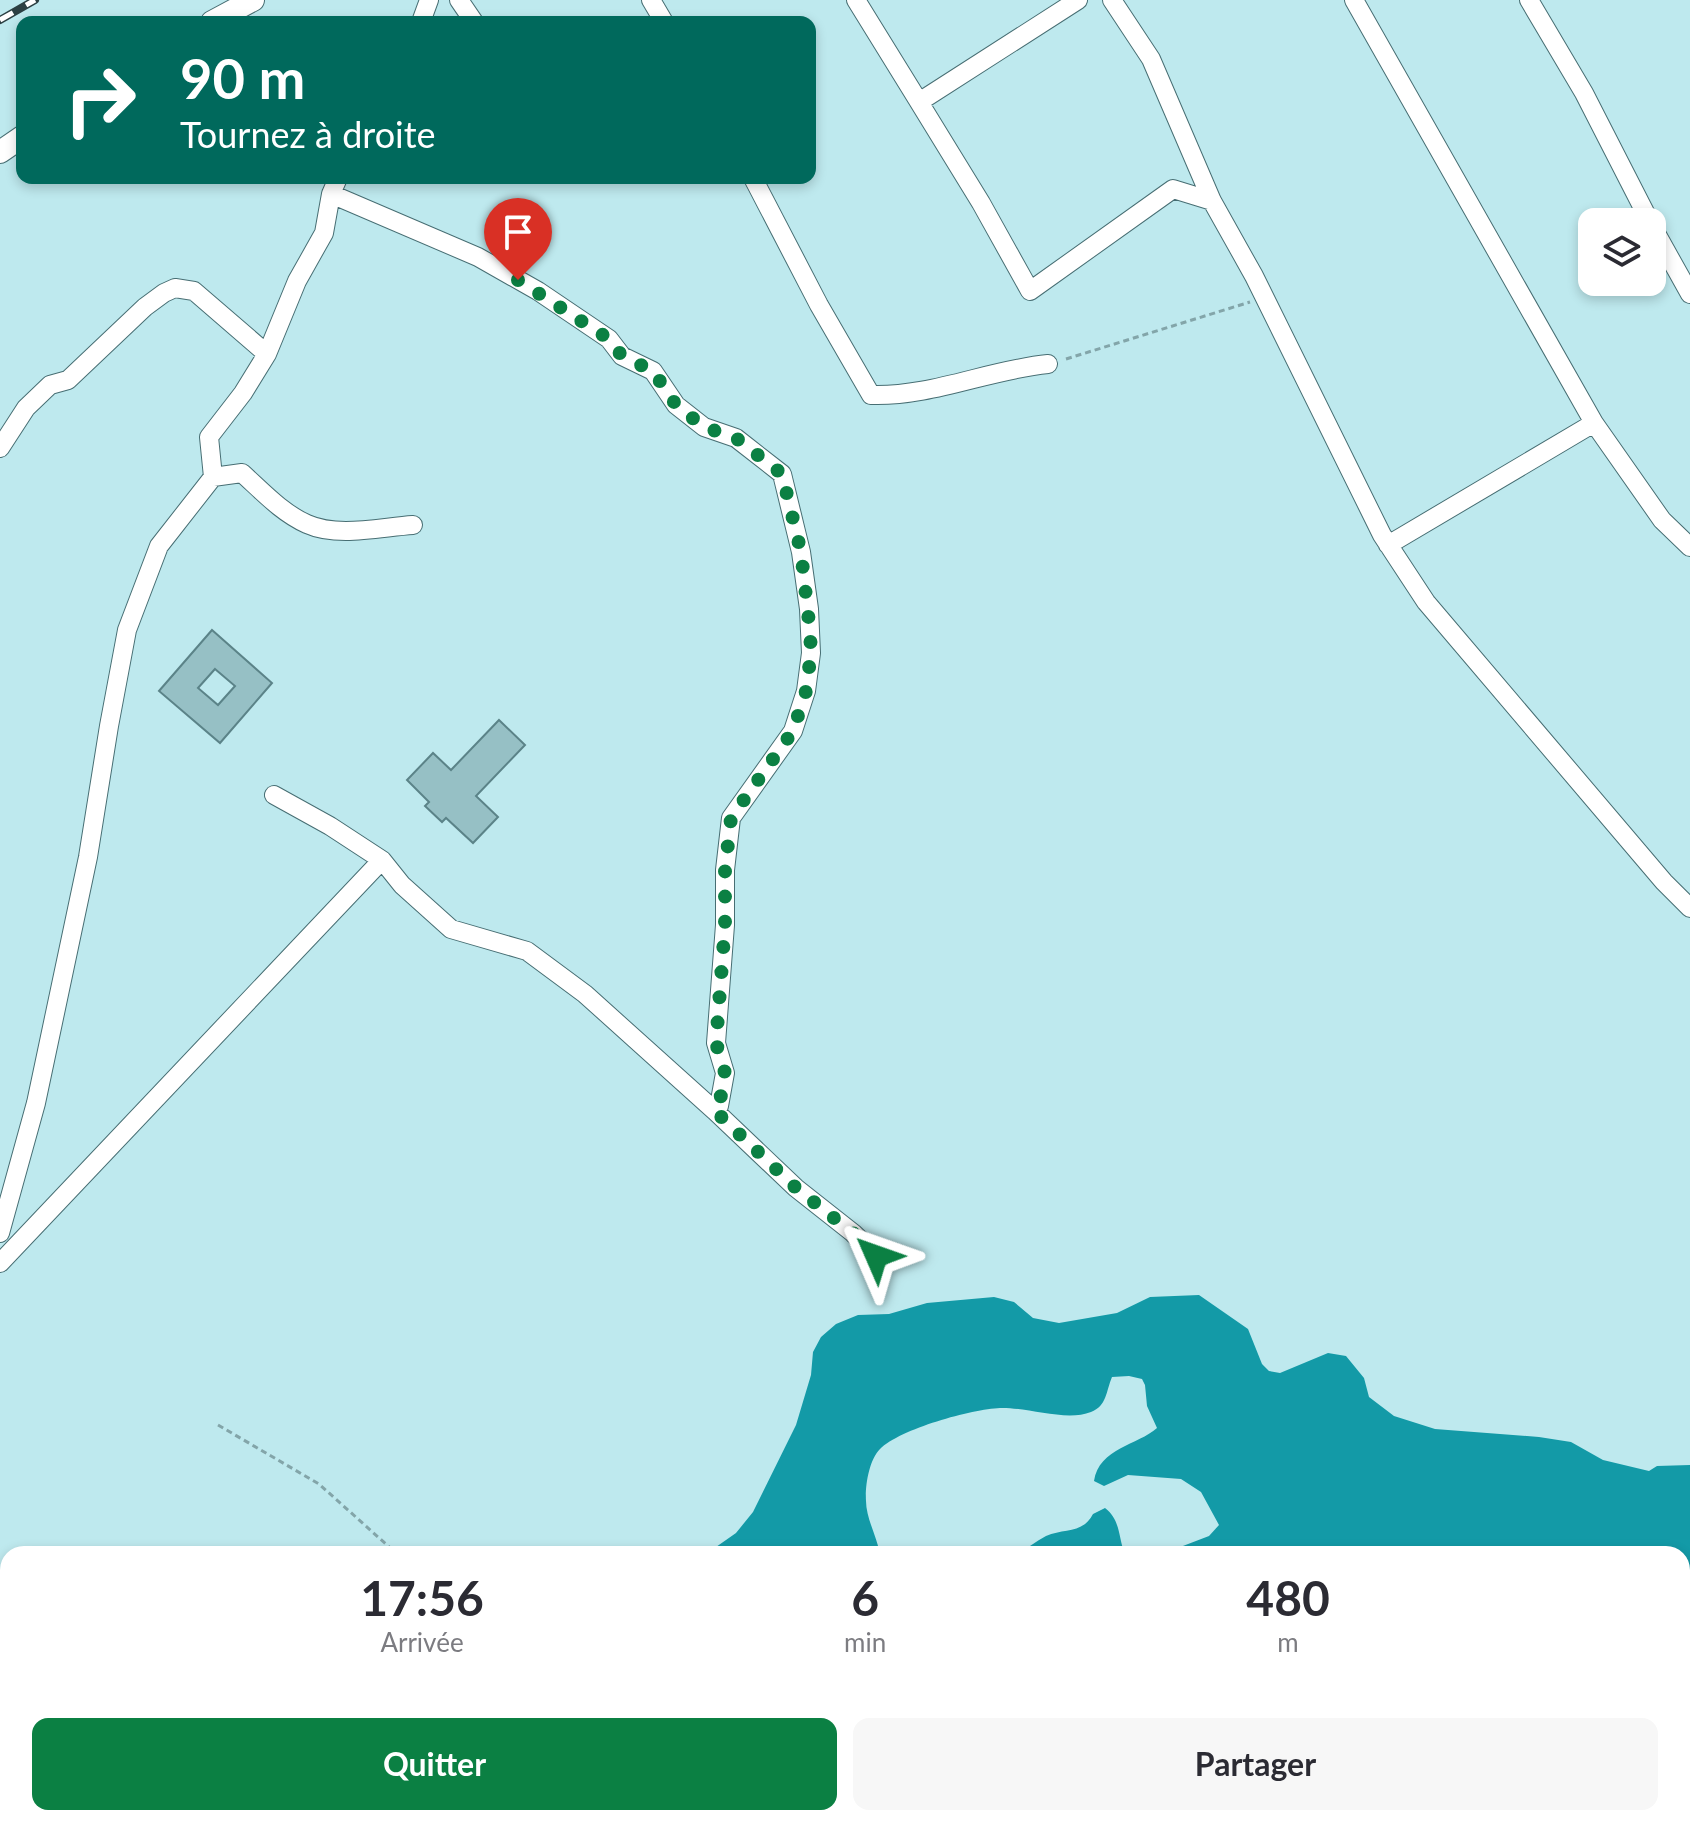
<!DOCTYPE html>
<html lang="fr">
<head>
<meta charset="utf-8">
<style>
  body { margin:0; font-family:Lato,sans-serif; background:#f7f7f7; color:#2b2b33; height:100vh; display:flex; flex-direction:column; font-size:30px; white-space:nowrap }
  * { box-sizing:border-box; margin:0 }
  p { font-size:26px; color:#7c7c81 }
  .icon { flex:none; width:44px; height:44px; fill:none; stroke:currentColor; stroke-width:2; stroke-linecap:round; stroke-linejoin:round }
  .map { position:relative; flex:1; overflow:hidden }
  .side { position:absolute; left:0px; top:1546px; width:1690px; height:280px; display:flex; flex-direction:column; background:#fff; border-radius:24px 24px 0 0; box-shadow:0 4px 12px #0003 }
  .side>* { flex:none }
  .top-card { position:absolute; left:16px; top:16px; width:800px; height:168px; border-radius:16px; box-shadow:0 4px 12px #0003; background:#00695c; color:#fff; overflow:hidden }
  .tools { position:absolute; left:1578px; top:208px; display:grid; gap:16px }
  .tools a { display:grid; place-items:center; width:88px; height:88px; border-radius:16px; background:#fff; box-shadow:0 4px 12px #0003; font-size:40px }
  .pin { position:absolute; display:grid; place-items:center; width:68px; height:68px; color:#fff; margin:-82px -34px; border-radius:50% 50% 50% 0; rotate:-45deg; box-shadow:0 0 8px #0007 }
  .pin .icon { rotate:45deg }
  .me { position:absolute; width:88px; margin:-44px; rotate:313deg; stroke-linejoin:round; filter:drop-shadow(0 0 6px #0008) }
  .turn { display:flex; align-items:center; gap:28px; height:168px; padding:0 32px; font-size:36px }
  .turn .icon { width:104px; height:104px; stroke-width:2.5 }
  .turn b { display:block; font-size:56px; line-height:68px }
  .eta { display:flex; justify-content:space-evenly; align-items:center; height:136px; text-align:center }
  .eta b { font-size:48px; font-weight:700; line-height:56px }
  .button { display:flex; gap:16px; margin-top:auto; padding:16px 32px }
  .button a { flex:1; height:92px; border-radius:16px; background:#0b8043; color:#fff; font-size:32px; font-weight:700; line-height:92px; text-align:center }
  .button a+a { background:#f7f7f7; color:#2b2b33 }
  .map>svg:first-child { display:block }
</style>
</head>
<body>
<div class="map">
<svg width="1690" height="1826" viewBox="0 0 1690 1826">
  <rect width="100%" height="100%" fill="#bee9ee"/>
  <!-- water -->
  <path fill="#139aa7" d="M1199,1295L1248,1329L1262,1364L1269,1371L1280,1373L1328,1353L1346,1356L1364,1378L1369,1397L1394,1416L1435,1429L1539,1437L1571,1442L1603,1460L1649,1471L1657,1466L1690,1465V1643L1682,1647V1554H1162L1209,1536L1219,1525L1201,1492L1181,1479L1128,1475L1104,1486L1094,1481C1099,1448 1138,1445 1157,1428L1147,1406L1145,1385L1142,1379L1129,1376L1112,1377C1106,1391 1107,1406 1091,1412C1066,1422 1027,1407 1000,1408C972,1409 900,1429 880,1449C869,1460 865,1486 866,1501C866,1518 877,1537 880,1554H706L736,1533L753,1512L796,1425L811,1375L813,1352L821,1337L836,1324L858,1315L889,1314L927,1303L994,1297L1014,1302L1033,1318L1059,1323L1117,1313L1150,1297Z
    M1105,1508C1121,1520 1118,1538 1125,1554H1017C1027,1549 1036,1541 1046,1536C1064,1528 1083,1534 1093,1514Z
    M488,1818H1419L1410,1826H486Z
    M1581,1818H1626L1621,1826H1571Z"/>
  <!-- building -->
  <path fill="#96c0c5" stroke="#5b8388" stroke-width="2" fill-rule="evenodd" d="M212,630L272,683L220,743L159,691ZM215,669L235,686L218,705L198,688Z
    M499,720L525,745L476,796L498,817L473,843L446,818L442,822L425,806L429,802L407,780L433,753L451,770Z"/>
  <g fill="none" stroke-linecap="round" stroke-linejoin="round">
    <!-- minor casing -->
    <g stroke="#476e73" stroke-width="20">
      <path id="minor" d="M459,0L474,22
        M651,0L664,22
        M856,0L919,102L1078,0
        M1112,0L1151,59L1212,201L1254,276L1382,535L1426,602L1664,882L1690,908
        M1354,0L1594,423L1662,520L1690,547
        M1529,0L1584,93L1650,222
        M421,22L429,0
        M919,102L981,203L1030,291L1173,189L1212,201
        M338,178L331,194L478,257L538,291L609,339L622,356L653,371L676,405L704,427L736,438L782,474L801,552L809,609L811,653L806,691L793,731L731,818L725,870V925L716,1043L725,1073L719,1106L715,1111
        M753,178L819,305L871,395C931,397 988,370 1048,364
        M1652,226L1690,294
        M0,448L26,408L50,385L68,380L145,307L164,293L175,288L194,291L267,354
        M213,477L209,437L243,393L267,354L297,281L324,233L331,194
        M1388,545L1594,423
        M274,795L330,826L382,860L402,885L451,929L527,951L585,994L715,1111L796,1188L853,1233L884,1263
        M0,1233L36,1103L88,857L109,726L127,630L159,546L213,477L242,473C262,491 282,513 307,524C338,538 381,527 413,525
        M0,1263L382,860"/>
    </g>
    <!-- major casing -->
    <g stroke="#476e73" stroke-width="24">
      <path id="major" d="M212,22L253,0
        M0,152L22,137"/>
    </g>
    <!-- path -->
    <path stroke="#83a5a9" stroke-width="3" stroke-dasharray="6 4" stroke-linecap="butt" d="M1066,359L1250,302
      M218,1425L319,1484L397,1554"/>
    <!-- minor -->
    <use href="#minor" stroke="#fff" stroke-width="18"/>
    <!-- major -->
    <use href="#major" stroke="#fff" stroke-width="22"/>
    <!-- rail casing -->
    <g stroke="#2b3f42" stroke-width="8">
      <path id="rail" d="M0,20L35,0"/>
    </g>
    <!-- rail -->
    <use href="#rail" stroke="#fff" stroke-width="5" stroke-dasharray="15" stroke-linecap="butt"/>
  </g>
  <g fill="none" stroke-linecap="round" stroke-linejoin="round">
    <!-- route -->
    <path stroke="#0b8043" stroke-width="14" stroke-dasharray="0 25.2" d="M518,280L609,339L622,356L653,371L676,405L704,427L736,438L782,474L801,552L810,631L811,653L806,691L793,731L731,818L725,870V925L716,1043L725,1073L719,1106L715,1111L796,1188L853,1233L876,1256"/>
  </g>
</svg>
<div class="tools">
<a><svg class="icon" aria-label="layers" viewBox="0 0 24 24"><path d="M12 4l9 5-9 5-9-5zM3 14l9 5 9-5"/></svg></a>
</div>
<div class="pin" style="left:518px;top:280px;background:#d93025"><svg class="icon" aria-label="arrive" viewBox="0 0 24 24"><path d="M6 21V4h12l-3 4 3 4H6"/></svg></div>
<svg class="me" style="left:876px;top:1256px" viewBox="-20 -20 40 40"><path d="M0-17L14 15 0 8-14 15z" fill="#0b8043" stroke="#fff" stroke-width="4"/></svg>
<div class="top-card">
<div class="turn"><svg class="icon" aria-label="right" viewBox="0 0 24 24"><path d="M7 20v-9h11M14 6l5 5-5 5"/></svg><div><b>90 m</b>Tournez à droite</div></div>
</div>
<section class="side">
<div class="eta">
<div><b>17:56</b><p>Arrivée</p></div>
<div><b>6</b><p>min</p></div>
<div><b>480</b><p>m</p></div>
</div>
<div class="button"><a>Quitter</a><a>Partager</a></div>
</section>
</div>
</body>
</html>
